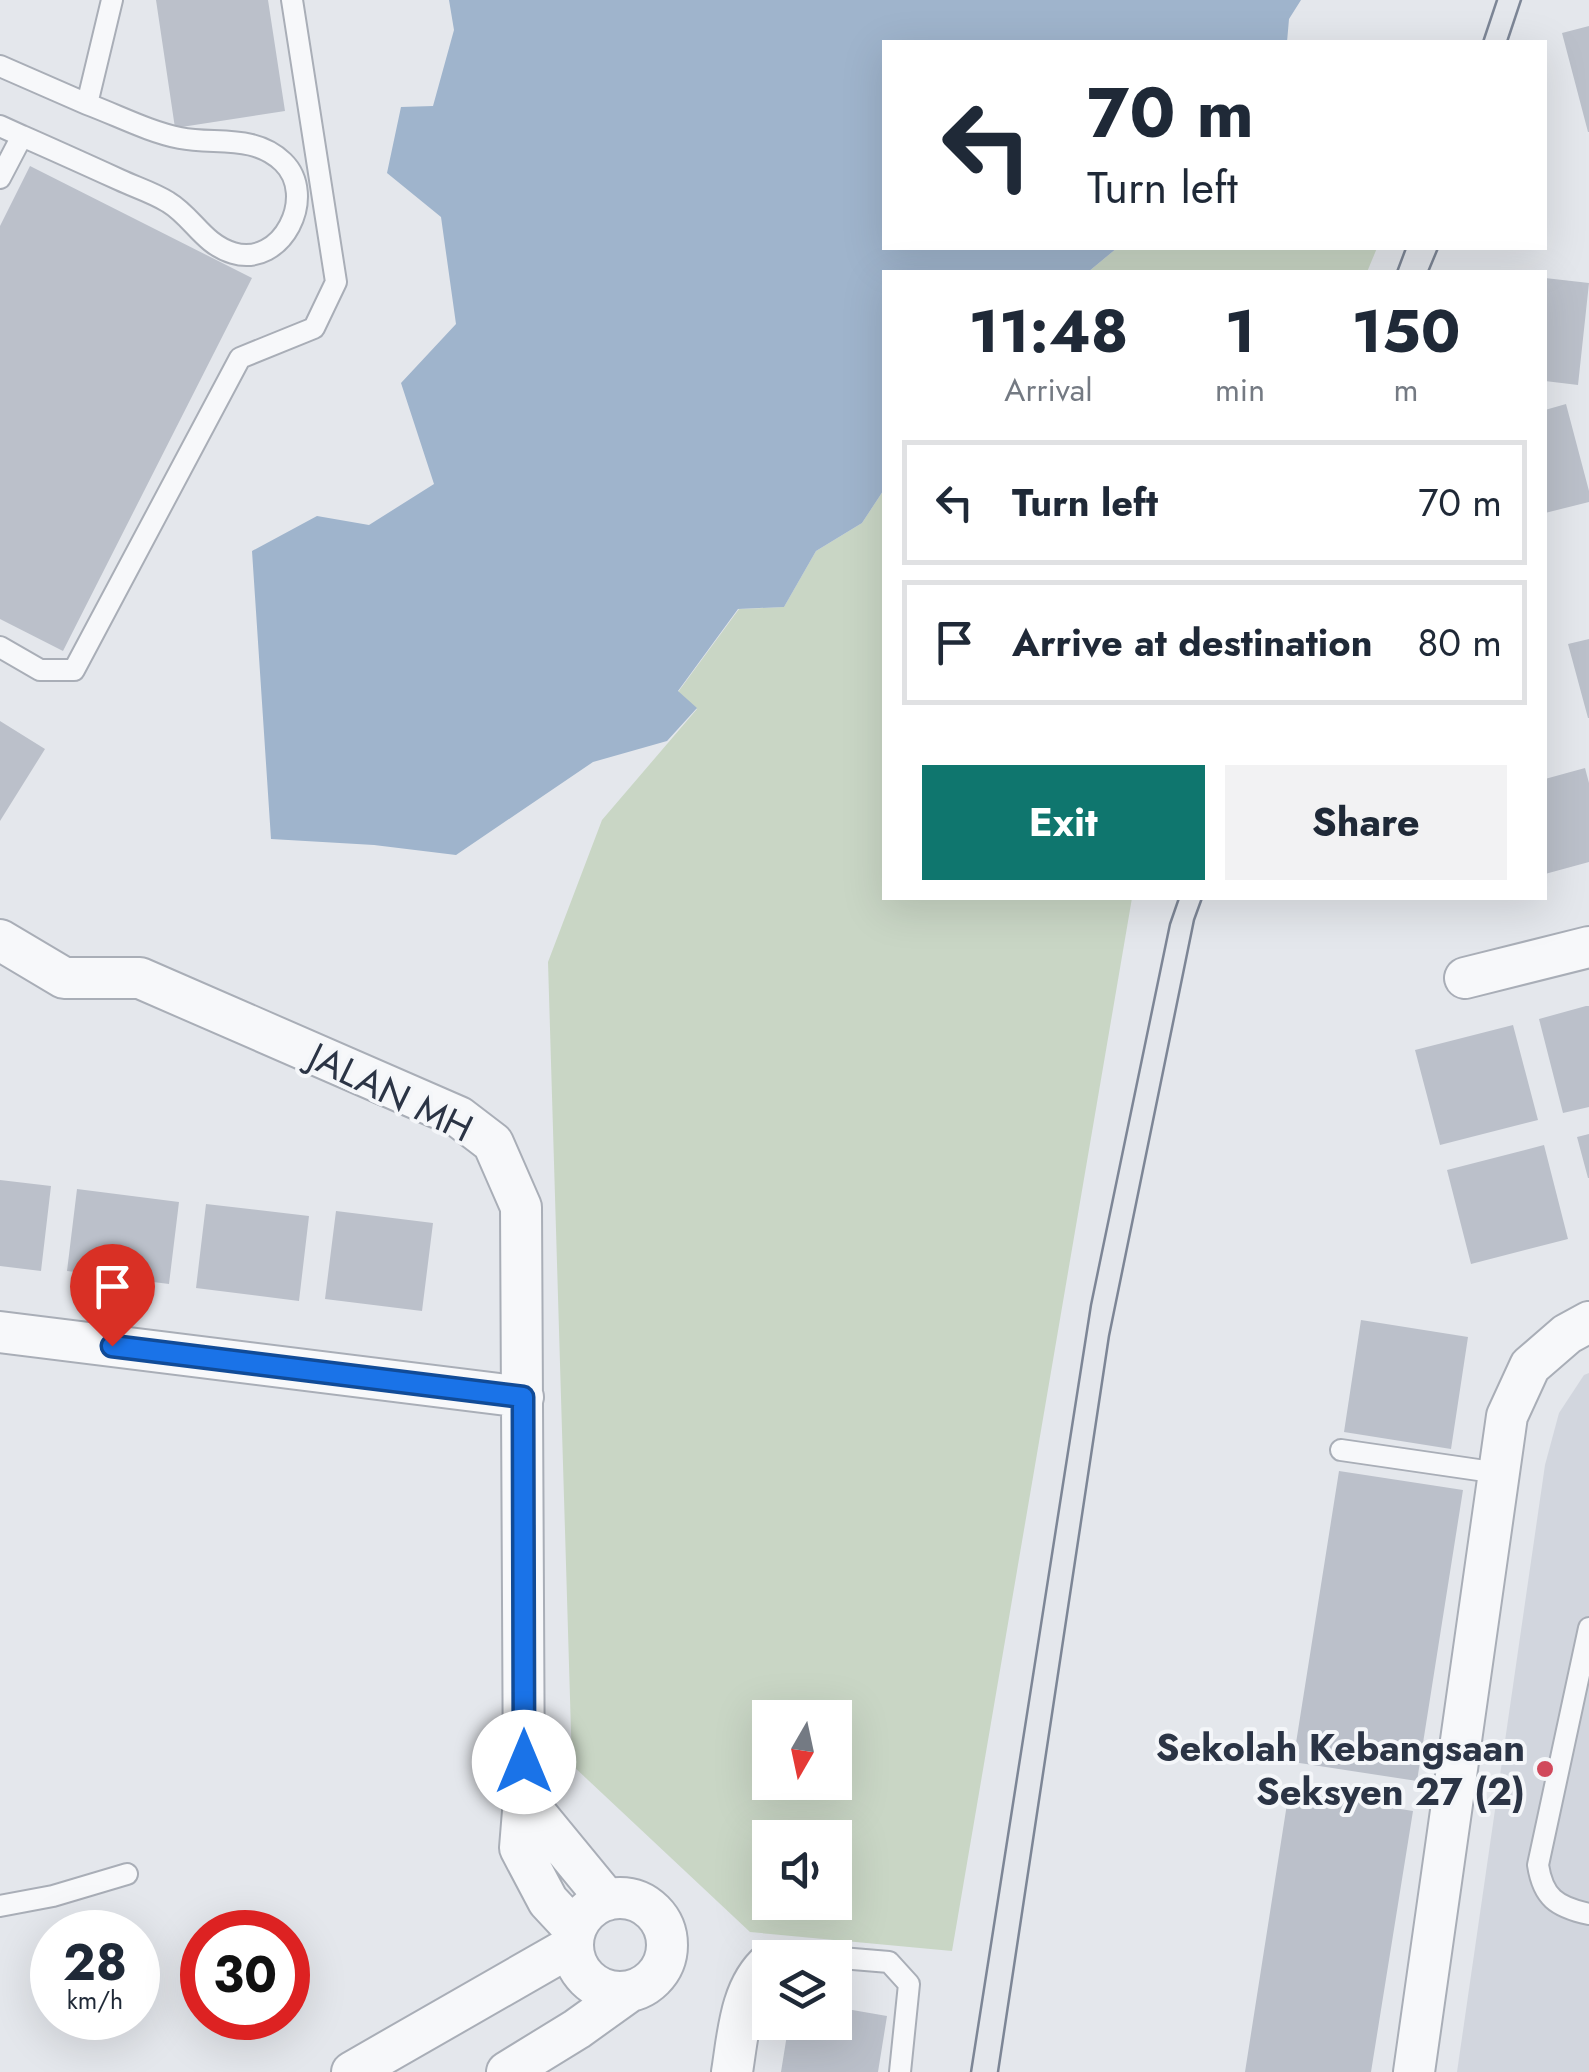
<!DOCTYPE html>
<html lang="en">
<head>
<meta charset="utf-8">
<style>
  body { margin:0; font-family:Jost,sans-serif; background:#f2f2f3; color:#1f2937; height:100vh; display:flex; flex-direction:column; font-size:38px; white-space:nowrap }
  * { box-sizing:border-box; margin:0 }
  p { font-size:32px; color:#747a83 }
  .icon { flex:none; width:55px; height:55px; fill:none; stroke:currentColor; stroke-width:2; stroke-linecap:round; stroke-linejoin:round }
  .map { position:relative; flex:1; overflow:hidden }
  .drawer { position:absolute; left:882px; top:270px; width:665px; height:630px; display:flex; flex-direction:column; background:#fff; border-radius:0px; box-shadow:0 10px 40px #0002 }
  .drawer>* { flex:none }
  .banner { position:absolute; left:882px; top:40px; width:665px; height:210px; border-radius:0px; box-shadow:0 10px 40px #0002; background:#fff; color:#1f2937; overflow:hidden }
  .needle { width:65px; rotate:189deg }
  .controls { position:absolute; left:752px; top:1700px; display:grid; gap:20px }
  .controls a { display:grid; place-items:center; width:100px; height:100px; border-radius:0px; background:#fff; box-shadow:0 10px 40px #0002; font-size:50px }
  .speed { position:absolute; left:30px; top:1910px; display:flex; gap:20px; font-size:50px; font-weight:700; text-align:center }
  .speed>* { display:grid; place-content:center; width:130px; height:130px; border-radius:50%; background:#fff; box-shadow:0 10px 40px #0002; line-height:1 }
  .speed small { font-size:25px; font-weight:400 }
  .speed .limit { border:15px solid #d22; background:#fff; color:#111 }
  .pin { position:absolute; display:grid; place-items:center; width:85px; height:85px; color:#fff; margin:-102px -42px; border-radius:50% 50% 50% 0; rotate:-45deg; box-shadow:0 0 10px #0007 }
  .pin .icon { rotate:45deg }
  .me { position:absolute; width:110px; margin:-55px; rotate:0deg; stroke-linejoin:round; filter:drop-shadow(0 0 8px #0008) }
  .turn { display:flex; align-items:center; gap:35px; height:210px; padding:0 40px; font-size:45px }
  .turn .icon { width:130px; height:130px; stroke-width:2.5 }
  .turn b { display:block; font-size:70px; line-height:85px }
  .eta { display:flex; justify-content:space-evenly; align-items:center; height:170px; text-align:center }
  .eta b { font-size:60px; font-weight:700; line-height:70px }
  .cta { display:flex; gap:20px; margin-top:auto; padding:20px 40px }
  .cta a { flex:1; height:115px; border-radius:0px; background:#0f766e; color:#fff; font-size:40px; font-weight:700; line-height:115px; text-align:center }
  .cta a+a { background:#f2f2f3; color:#1f2937 }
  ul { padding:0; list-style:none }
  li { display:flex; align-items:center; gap:30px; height:125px; margin:0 20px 15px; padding:0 20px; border:5px solid #e0e1e3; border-radius:0px }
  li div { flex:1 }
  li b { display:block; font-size:38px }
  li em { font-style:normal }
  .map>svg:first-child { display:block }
</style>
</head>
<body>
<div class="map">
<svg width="1589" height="2072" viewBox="0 0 1589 2072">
  <rect width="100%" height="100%" fill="#e4e7ec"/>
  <!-- built -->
  <path fill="#d2d6de" d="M1589,1373V2072H1457L1545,1465L1559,1413L1584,1375Z"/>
  <!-- green -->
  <path fill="#c9d6c5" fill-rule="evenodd" d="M1117,248H1377L1367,272H1088Z
    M885,488V898H1132L952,1951L750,1932L572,1765L548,962L602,820L697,709L678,692L739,609L784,607L816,551L862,523ZM770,1718H835V1782H770ZM770,1838H835V1902H770Z"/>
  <!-- water -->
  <path fill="#9fb4cc" d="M449,0H1301L1289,19L1287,42H885V248H1117L1088,272H885V488L862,523L816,551L784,607L738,609L678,691L697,708L667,741L593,762L456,855L374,845L271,839L252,551L317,516L369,525L434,484L401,383L456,324L441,217L387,173L401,107L433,106L454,30Z"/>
  <!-- building -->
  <path fill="#bbc0ca" d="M156,0H268L285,111L175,128Z
    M1589,26V132H1588L1562,33Z
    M30,166L252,278L63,651L0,619V226Z
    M1545,278L1589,283L1578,385L1545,381Z
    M1566,404L1589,491V502L1545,513V410Z
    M1589,639V718H1588L1568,644Z
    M0,721L45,749L0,821Z
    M1585,768L1589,783V862L1545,874V779Z
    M1586,1006H1589V1107L1563,1113L1539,1019Z
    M1513,1025L1538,1120L1440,1145L1415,1050Z
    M1589,1134V1178H1588L1577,1137Z
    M1544,1145L1568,1239L1471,1264L1447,1170Z
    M0,1180L51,1186L41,1271L0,1266Z
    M77,1189L179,1202L169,1284L67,1271Z
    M206,1204L309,1216L299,1301L196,1288Z
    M336,1211L433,1223L422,1311L325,1299Z
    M1361,1320L1468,1337L1451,1449L1344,1432Z
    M1339,1471L1463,1490L1417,1781L1293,1762Z
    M1289,1791L1413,1811L1371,2072H1245Z
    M835,2007L887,2016L878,2072H781L789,2022H835Z"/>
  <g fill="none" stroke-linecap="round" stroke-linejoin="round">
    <!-- service casing -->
    <g stroke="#a9aeb7" stroke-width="24">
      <path id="service" d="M0,66L87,104L112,0
        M0,126L22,136L0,178
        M22,136C54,150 87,165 120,180C135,187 154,193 168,202C193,217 203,244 233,253C282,268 318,196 283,162C254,134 215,145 180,138C149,132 117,115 87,104
        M0,647L40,670H74L240,358L314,328L336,282L292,0
        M1341,1450L1499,1473
        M1589,1628L1538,1865C1543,1897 1556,1907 1589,1914
        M0,1906L53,1896L127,1874
        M781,1953L889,1962L909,1984L900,2072"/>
    </g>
    <!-- minor casing -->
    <g stroke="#a9aeb7" stroke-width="44">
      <path id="minor" d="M0,940L64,978H140L459,1117L493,1143L521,1207L524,1799L520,1848L548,1901L575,1930
        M1465,978L1589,947
        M0,1332L523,1397
        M524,1799L607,1900
        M573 1945a47 47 0 1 1 94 0a47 47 0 1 1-94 0Z
        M352,2072L572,1946
        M507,2072L577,2029L630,1991
        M732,2072C738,2035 740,1988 770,1962
        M1414,2072L1507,1416L1530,1366L1567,1334L1589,1322"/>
    </g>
    <!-- service -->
    <use href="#service" stroke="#f7f8fa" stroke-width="20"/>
    <!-- minor -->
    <use href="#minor" stroke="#f7f8fa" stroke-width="40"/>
    <!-- tram -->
    <path stroke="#7d8696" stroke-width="2.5" d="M1483,42L1497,0
      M1507,42L1521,0
      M1397,272L1406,248
      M1428,272L1438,248
      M971,2072L1091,1305L1170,924L1179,898
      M998,2072L1109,1336L1194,920L1202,898"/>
  </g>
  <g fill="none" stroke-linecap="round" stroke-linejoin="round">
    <!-- route casing -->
    <g stroke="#114b97" stroke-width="25">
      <path id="route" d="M112,1346L523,1397L524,1762"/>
    </g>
    <!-- route -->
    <use href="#route" stroke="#1a73e8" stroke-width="18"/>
  </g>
  <!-- markers -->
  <circle fill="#d1495b" stroke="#f4f6f9" stroke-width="4" cx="1545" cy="1769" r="10"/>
  <g text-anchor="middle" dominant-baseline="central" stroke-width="8" stroke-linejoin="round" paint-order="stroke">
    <!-- street labels -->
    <g font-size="38" fill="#2b3445" stroke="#f4f6f9">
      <text transform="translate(391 1092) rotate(26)">JALAN MH</text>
    </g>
    <!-- poi labels -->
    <g font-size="38" font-weight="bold" fill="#2b3445" stroke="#f4f6f9" text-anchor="end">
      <text x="1525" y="1747">Sekolah Kebangsaan<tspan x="1525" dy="44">Seksyen 27 (2)</tspan></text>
    </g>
  </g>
</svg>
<div class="controls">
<a><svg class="needle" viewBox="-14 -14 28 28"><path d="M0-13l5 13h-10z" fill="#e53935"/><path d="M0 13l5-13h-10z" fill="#747a83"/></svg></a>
<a><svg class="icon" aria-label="sound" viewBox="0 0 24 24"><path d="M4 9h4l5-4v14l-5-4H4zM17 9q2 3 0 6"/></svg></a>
<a><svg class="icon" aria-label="layers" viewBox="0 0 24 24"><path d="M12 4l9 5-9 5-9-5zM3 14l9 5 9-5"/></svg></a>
</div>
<div class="speed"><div>28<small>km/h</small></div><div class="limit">30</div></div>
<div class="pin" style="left:112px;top:1346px;background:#d93025"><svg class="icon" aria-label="arrive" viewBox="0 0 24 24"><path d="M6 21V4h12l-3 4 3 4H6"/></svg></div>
<svg class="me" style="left:524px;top:1762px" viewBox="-20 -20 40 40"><circle r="19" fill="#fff"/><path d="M0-13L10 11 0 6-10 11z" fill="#1a73e8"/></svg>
<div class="banner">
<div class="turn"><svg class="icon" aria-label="left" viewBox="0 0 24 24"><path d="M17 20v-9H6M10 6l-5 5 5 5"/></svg><div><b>70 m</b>Turn left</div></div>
</div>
<section class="drawer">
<div class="eta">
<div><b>11:48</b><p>Arrival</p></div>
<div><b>1</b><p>min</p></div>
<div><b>150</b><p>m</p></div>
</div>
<ul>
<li><svg class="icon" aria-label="left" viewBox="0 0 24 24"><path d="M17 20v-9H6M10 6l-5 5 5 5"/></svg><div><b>Turn left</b></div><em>70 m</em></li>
<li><svg class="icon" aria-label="arrive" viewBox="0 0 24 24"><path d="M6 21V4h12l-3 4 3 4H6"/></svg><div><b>Arrive at destination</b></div><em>80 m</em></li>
</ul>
<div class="cta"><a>Exit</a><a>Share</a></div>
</section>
</div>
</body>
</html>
